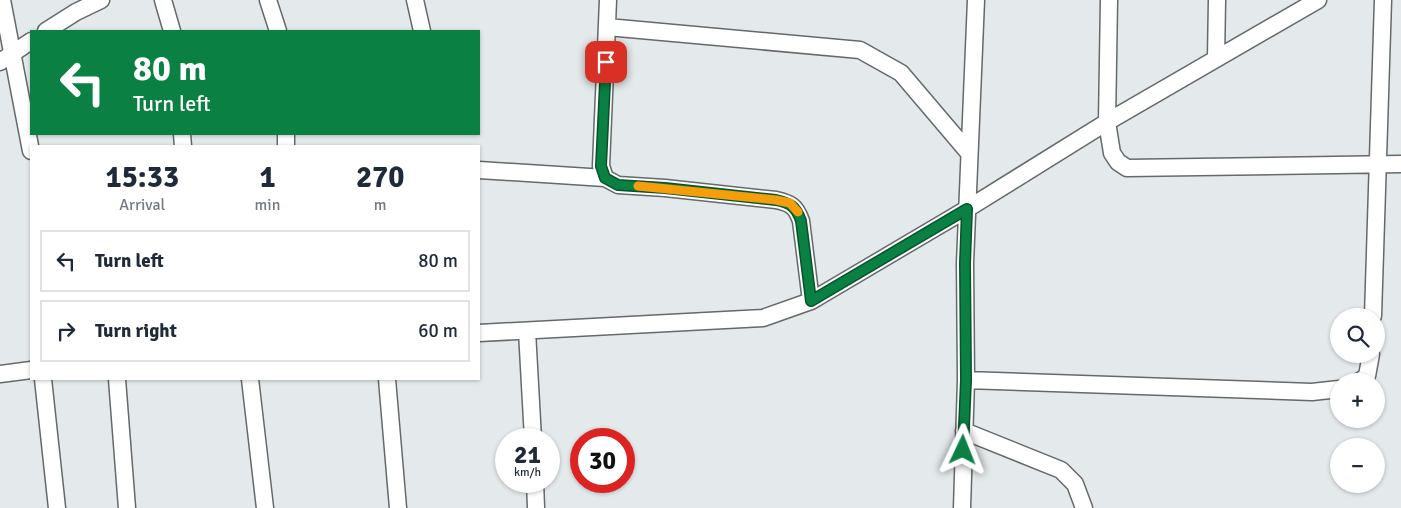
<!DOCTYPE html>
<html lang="en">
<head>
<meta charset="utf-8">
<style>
  body { margin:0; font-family:Signika,sans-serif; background:#f6f6f7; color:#1f2937; height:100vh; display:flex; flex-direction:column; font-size:19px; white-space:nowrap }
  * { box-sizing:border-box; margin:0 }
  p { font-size:16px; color:#747a83 }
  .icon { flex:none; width:28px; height:28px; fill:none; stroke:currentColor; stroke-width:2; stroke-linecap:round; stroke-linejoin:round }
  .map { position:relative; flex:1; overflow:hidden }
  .panel { position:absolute; left:30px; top:145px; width:450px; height:235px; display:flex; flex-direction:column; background:#fff; border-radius:0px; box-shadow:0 1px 4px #0004 }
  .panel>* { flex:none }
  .banner { position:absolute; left:30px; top:30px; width:450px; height:105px; border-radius:0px; box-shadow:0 1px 4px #0004; background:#0b8043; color:#fff; overflow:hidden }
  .tools { position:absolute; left:1330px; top:308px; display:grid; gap:10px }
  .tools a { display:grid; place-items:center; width:55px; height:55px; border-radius:50%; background:#fff; box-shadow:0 1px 4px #0004; font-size:25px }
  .speed { position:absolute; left:495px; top:428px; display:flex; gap:10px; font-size:25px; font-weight:700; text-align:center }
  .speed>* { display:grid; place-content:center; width:65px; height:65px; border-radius:50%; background:#fff; box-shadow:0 1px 4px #0004; line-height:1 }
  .speed small { font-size:12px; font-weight:400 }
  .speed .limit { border:8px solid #d22; background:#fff; color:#111 }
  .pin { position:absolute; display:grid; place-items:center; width:42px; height:42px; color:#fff; margin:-21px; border-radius:10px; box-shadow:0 2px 8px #0006 }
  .me { position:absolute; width:55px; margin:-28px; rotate:2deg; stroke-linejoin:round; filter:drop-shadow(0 0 4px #0008) }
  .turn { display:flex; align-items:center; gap:18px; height:105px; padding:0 20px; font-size:22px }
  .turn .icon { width:65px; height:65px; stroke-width:2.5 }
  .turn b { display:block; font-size:35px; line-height:42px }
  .eta { display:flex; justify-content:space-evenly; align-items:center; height:85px; text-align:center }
  .eta b { font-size:30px; font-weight:700; line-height:35px }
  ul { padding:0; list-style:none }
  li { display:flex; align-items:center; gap:15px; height:62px; margin:0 10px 8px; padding:0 10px; border:2px solid #e0e1e3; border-radius:0px }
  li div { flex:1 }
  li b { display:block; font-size:19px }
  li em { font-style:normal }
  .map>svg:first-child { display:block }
</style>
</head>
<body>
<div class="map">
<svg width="1401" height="508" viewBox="0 0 1401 508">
  <rect width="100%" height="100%" fill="#e4eaeb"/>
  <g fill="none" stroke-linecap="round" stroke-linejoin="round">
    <!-- street casing -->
    <g stroke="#64696a" stroke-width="19">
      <path id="street" d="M2,0L31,151
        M163,0L172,31
        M268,0L278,31
        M415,0L422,31
        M608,0L601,166L605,178L618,185L665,188L776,200C790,203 796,206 801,221L811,301
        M1109,0L1107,122L1112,153L1118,162L1127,168L1401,164
        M607,27L860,50L901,73L969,153
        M46,31L76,12L101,0
        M1216,59L1217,0
        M0,62L31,41
        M182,134L183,146
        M286,146V134
        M479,170L605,178
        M1373,316L1383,0
        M527,331L533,439
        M479,333L763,318L811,301L967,209L1107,122L1318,0
        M0,374L31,370
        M43,379L57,508
        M117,379L127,508
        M250,379L265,508
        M387,379L398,508
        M966,380L1312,392L1339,389
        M1360,381L1367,376L1371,354
        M964,431L1061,470L1075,484L1084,508
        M535,481L536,508
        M962,508L966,380L965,263L976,0"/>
    </g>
    <!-- street -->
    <use href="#street" stroke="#fff" stroke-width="16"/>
  </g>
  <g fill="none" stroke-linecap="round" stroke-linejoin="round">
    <!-- route casing -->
    <g stroke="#07532c" stroke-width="12">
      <path id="route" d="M606,62L601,166L605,178L618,185L665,188L776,200C790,203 796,206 801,221L811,301L967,209L965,263L966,380L963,450"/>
    </g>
    <!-- route -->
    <use href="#route" stroke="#0b8043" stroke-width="9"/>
    <!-- slow -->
    <path stroke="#f59e0b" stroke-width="9" d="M638,186L776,200L790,203L798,212"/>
  </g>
</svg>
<div class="tools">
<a><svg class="icon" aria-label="search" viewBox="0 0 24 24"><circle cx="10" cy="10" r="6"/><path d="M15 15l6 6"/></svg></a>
<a>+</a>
<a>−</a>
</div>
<div class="speed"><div>21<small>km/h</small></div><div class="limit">30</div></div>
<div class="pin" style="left:606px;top:62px;background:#d93025"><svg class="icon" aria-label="arrive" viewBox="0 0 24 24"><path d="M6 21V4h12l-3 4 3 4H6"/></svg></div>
<svg class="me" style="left:963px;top:450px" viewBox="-20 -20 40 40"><path d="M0-17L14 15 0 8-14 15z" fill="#0b8043" stroke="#fff" stroke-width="4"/></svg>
<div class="banner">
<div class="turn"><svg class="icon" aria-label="left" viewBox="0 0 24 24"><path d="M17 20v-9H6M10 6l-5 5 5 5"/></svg><div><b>80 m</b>Turn left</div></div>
</div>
<section class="panel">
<div class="eta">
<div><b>15:33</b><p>Arrival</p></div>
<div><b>1</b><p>min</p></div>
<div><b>270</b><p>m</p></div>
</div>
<ul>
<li><svg class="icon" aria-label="left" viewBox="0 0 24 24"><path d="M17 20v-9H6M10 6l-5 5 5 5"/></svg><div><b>Turn left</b></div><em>80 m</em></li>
<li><svg class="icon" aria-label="right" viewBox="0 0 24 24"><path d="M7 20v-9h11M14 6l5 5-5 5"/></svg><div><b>Turn right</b></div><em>60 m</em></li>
</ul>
</section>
</div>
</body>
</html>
